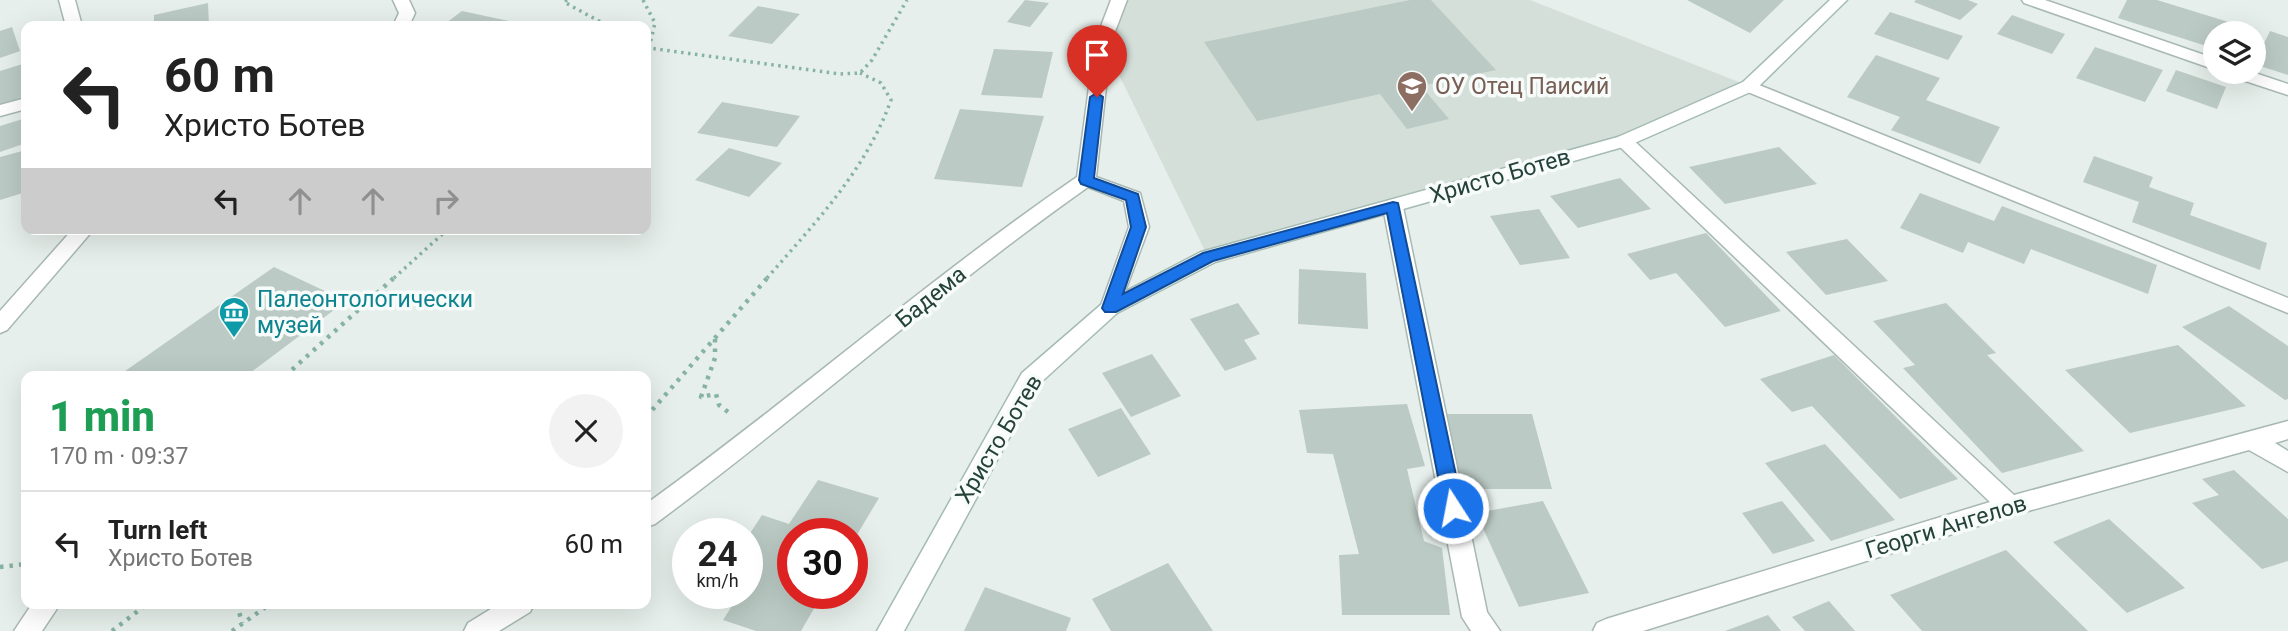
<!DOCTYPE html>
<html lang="en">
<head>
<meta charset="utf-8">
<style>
  body { margin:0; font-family:Roboto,sans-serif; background:#f2f2f2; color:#222; height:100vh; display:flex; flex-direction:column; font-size:26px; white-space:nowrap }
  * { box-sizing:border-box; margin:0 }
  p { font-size:23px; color:#767676 }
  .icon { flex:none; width:38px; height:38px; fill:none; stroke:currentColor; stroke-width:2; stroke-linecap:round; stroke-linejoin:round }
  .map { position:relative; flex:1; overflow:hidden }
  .side { position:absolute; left:21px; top:371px; width:630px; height:238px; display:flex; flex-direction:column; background:#fff; border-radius:14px; box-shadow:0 7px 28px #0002 }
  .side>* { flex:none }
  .banner { position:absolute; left:21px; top:21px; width:630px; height:214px; border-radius:14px; box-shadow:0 7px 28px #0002; background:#fff; color:#222; overflow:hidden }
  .buttons { position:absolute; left:2203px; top:21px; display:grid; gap:14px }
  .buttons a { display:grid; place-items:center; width:63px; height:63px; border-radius:50%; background:#fff; box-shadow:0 7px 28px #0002; font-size:35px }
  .speed { position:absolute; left:672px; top:518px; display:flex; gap:14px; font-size:35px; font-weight:700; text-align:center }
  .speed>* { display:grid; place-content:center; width:91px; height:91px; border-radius:50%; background:#fff; box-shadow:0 7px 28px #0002; line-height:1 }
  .speed small { font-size:18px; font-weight:400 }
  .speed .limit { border:10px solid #d22; background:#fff; color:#111 }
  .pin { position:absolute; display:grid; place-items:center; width:60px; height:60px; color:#fff; margin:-72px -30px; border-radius:50% 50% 50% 0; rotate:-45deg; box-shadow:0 0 7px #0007 }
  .pin .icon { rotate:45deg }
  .me { position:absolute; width:77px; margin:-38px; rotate:349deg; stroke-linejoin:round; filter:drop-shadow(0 0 5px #0008) }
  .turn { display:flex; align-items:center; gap:24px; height:147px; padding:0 28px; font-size:32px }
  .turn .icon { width:91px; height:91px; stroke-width:2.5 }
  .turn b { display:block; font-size:49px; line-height:60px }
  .lanes { display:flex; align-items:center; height:66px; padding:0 28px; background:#0003; justify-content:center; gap:35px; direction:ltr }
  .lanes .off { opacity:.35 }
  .round { display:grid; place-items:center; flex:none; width:74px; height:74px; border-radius:37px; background:#f2f2f2 }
  .headline { display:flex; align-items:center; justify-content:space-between; height:119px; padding:0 28px }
  h1 { font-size:42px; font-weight:800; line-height:52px; color:#1e9e55 }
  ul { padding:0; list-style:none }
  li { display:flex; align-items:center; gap:21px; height:105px; padding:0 28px; border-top:2px solid #e0e0e0 }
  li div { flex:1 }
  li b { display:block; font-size:26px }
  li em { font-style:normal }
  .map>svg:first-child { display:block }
</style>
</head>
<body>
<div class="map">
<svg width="2288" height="631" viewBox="0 0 2288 631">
  <rect width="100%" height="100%" fill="#e6efeb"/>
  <!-- built -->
  <path fill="#d4dfda" d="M1119,0H1530L1749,86L1624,141L1208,257L1103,42Z"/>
  <!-- building -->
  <path fill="#bbcac4" d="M1025,0L1049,3L1030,27L1007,22Z
    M1410,0H1431L1496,70L1421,86L1449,119L1407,129L1380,94L1257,121L1204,42Z
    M1687,0H1784L1750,33Z
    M1916,0H1968L1978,4L1960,20L1914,2Z
    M2127,0H2157L2235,24L2232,33H2216V49L2118,18Z
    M208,3L209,25L154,26V15Z
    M758,6L800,14L772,44L728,36Z
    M462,11L527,25V26H442Z
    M1890,12L1963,36L1948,60L1874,34Z
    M2012,15L2065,34L2052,54L1997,34Z
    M12,27L20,51L0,58V31Z
    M2270,31L2288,37V75L2254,64Z
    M2095,47L2163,70L2145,102L2076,78Z
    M994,49L1053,52L1042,98L981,95Z
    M1876,55L1940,78L1926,100L2000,127L1980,164L1891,130L1900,117L1847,97Z
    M26,63V99L0,107V71Z
    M2176,70L2226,87L2217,109L2166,91Z
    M722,102L800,116L777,147L697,133Z
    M960,109L1044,116L1022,187L934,179Z
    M26,118V143L0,152V126Z
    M1779,147L1817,184L1725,204L1689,167Z
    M729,148L782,163L749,197L695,180Z
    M26,150V192L0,200V157Z
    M2094,156L2153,177L2149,187L2194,203L2190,215L2267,243L2260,270L2132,222L2139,202L2083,182Z
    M1620,178L1651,209L1578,228L1550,196Z
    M1920,193L1994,221L2002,206L2157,265L2148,294L2031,249L2024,264L1968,242L1963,253L1900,228Z
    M1539,209L1570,258L1520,265L1490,216Z
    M1706,233L1781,311L1725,327L1676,273L1650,280L1627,254Z
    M1847,239L1888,281L1826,295L1786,252Z
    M274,267L346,301L246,376H118Z
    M1299,269L1366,273L1368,329L1298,324Z
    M1238,303L1260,334L1244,340L1257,359L1225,371L1190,319Z
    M1946,303L1996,353L1987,355L2084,451L2002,473L1903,368L1915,365L1873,321Z
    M2229,306L2288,346V399L2285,400L2182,327Z
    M2178,345L2246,406L2130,433L2065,370Z
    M1152,354L1181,396L1131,417L1102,373Z
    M1834,355L1958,479L1900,499L1812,406L1792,412L1760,379Z
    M1407,404L1425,466L1407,469L1424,541L1442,548L1450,615H1342L1339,555L1359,554L1333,454L1307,453L1299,410Z
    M1121,408L1151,454L1098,477L1068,429Z
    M1445,414H1532L1552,489H1461Z
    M1825,444L1895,520L1831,541L1765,463Z
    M2234,470L2288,519V561L2262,569L2192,503L2219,495L2202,479Z
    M818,480L879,498L852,543V534H793V593H823L801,631H756L723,620L740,593H747V538L762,515L789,524Z
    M1543,501L1589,593L1519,607L1476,513Z
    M1782,501L1815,541L1773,554L1742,513Z
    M2109,519L2185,588L2127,613L2053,542Z
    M2006,550L2088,631H1922L1890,595Z
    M1168,563L1213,631H1111L1092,599Z
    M985,587L1071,618L1066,631H964Z
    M1829,601L1855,631H1805L1792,617Z
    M1768,615L1781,631H1725Z"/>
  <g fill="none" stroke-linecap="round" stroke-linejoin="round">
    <!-- minor casing -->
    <g stroke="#a8b8b2" stroke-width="3">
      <path id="minor" d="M59,0H75L82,26H66Z
        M393,0H409L415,13L409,26H393L399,13Z
        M1111,0H1127L1111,42L1096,177L1140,193L1149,227L1117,313L1110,315L1103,313L1100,308L1129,227L1124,201L1088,187C938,293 802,415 655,524L646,527V504C792,399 928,279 1077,177L1095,42Z
        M2022,0H2045L2216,59V70L2024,3Z
        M2227,72H2252L2288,84V95L2230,76Z
        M1749,81L2288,298V313L1743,90L1740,86L1743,82Z
        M26,98V109L0,116V105Z
        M1624,135L1630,137L2014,495L2288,421V439L2275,443L2288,451V472L2249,450L2010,516L1643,631H1593L1597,623L1606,619L1990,502L1618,145L1615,141L1618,137Z
        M1393,201L1400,203L1403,207L1487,612L1500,631H1471L1462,617L1383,207L1386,203Z
        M73,229H94L7,330L0,333V311Z
        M32,604H60L42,631H14Z
        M499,604H534L530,612L499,631H464L468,623Z"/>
    </g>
    <!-- secondary casing -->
    <g stroke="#a4bbb3" stroke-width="3">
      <path id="secondary" d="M1830,0H1847L1755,90L1630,145L1215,262L1117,313L1038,385L904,631H877L1022,373L1103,303L1201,252L1618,137L1743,82Z"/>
    </g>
    <!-- path-far1 -->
    <path stroke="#86b3a5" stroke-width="3.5" stroke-dasharray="2.5 4.5" stroke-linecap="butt" d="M567,0L564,2L608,26
      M643,0L655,23L649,48L840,74L860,73L872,60L907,0
      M394,278L448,229
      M767,278C815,223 866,170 891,100L881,83L860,73"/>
    <!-- path -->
    <path stroke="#86b3a5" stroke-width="4.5" stroke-dasharray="3.5 6" stroke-linecap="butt" d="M715,339V358L701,397L716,394L719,405L728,412L732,409
      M285,376L396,276
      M646,417L769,276
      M0,567L26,564
      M237,604L242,623
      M112,631L147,604
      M232,631L270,604"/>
    <!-- minor -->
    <use href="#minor" fill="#fff" fill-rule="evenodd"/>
    <!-- secondary -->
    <use href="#secondary" fill="#fff" fill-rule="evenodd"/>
  </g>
  <!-- route -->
  <path fill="#1a73e8" stroke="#114b97" stroke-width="2" d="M1097,93L1103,97L1094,178L1138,194L1146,227L1123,294L1203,253L1393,202L1398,203L1463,508L1460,513L1453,515L1447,513L1444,508L1387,213L1213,261L1116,312H1105L1102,308L1131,227L1126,200L1081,184L1079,180L1090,97Z"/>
  <!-- icons -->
  <defs>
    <g id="school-pin" transform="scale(1.575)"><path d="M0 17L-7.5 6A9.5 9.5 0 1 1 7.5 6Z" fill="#8d6e63" stroke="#f7fbf9"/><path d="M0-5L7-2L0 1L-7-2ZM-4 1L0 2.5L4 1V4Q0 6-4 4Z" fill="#fff"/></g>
    <g id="museum-pin" transform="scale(1.575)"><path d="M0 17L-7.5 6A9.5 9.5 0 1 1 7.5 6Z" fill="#0f9aa8" stroke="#f7fbf9"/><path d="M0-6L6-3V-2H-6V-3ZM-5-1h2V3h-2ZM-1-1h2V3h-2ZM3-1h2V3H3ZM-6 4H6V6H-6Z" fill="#fff"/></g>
  </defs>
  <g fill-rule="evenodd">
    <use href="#school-pin" x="1412" y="86"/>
    <use href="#museum-pin" x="234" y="312"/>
  </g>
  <g text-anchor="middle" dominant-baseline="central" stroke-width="7" stroke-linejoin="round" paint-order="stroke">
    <!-- education labels -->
    <g font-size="23" fill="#785e54" stroke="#f7fbf9" text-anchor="start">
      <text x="1435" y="86">ОУ Отец Паисий</text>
    </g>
    <!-- street labels -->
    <g font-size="23" fill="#24423a" stroke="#f7fbf9">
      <text transform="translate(1500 176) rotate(-16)">Христо Ботев</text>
      <text transform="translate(931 297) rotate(-39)">Бадема</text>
      <text transform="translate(999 439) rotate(-59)">Христо Ботев</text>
      <text transform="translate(1946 527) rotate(-17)">Георги Ангелов</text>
    </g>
    <!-- culture labels -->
    <g font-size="23" fill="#0d838f" stroke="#f7fbf9" text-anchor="start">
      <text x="257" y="299">Палеонтологически<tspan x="257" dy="26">музей</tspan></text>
    </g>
  </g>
</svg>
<div class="buttons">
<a><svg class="icon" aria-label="layers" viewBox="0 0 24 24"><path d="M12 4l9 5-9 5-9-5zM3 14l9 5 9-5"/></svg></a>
</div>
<div class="speed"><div>24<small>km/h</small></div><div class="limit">30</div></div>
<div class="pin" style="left:1097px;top:97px;background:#d93025"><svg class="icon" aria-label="arrive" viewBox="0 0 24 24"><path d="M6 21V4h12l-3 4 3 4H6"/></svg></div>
<svg class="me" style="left:1453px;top:508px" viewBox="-20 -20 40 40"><circle r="17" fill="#1a73e8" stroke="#fff" stroke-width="3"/><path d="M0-11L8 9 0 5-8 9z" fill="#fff"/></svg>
<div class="banner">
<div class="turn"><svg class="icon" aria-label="left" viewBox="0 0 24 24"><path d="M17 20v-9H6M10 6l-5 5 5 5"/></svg><div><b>60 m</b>Христо Ботев</div></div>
<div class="lanes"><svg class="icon" aria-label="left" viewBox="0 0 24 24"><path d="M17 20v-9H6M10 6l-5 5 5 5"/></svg><svg class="icon off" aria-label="ahead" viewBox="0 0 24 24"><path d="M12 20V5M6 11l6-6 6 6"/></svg><svg class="icon off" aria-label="ahead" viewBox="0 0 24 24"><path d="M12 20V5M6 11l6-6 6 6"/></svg><svg class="icon off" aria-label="right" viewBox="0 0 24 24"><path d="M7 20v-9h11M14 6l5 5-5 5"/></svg></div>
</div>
<section class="side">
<div class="headline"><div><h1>1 min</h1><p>170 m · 09:37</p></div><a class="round"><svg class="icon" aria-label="close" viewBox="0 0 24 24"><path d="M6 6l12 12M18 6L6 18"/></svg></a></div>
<ul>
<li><svg class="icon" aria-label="left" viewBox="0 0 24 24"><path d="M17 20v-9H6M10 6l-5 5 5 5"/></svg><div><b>Turn left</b><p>Христо Ботев</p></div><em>60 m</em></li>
</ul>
</section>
</div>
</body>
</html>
